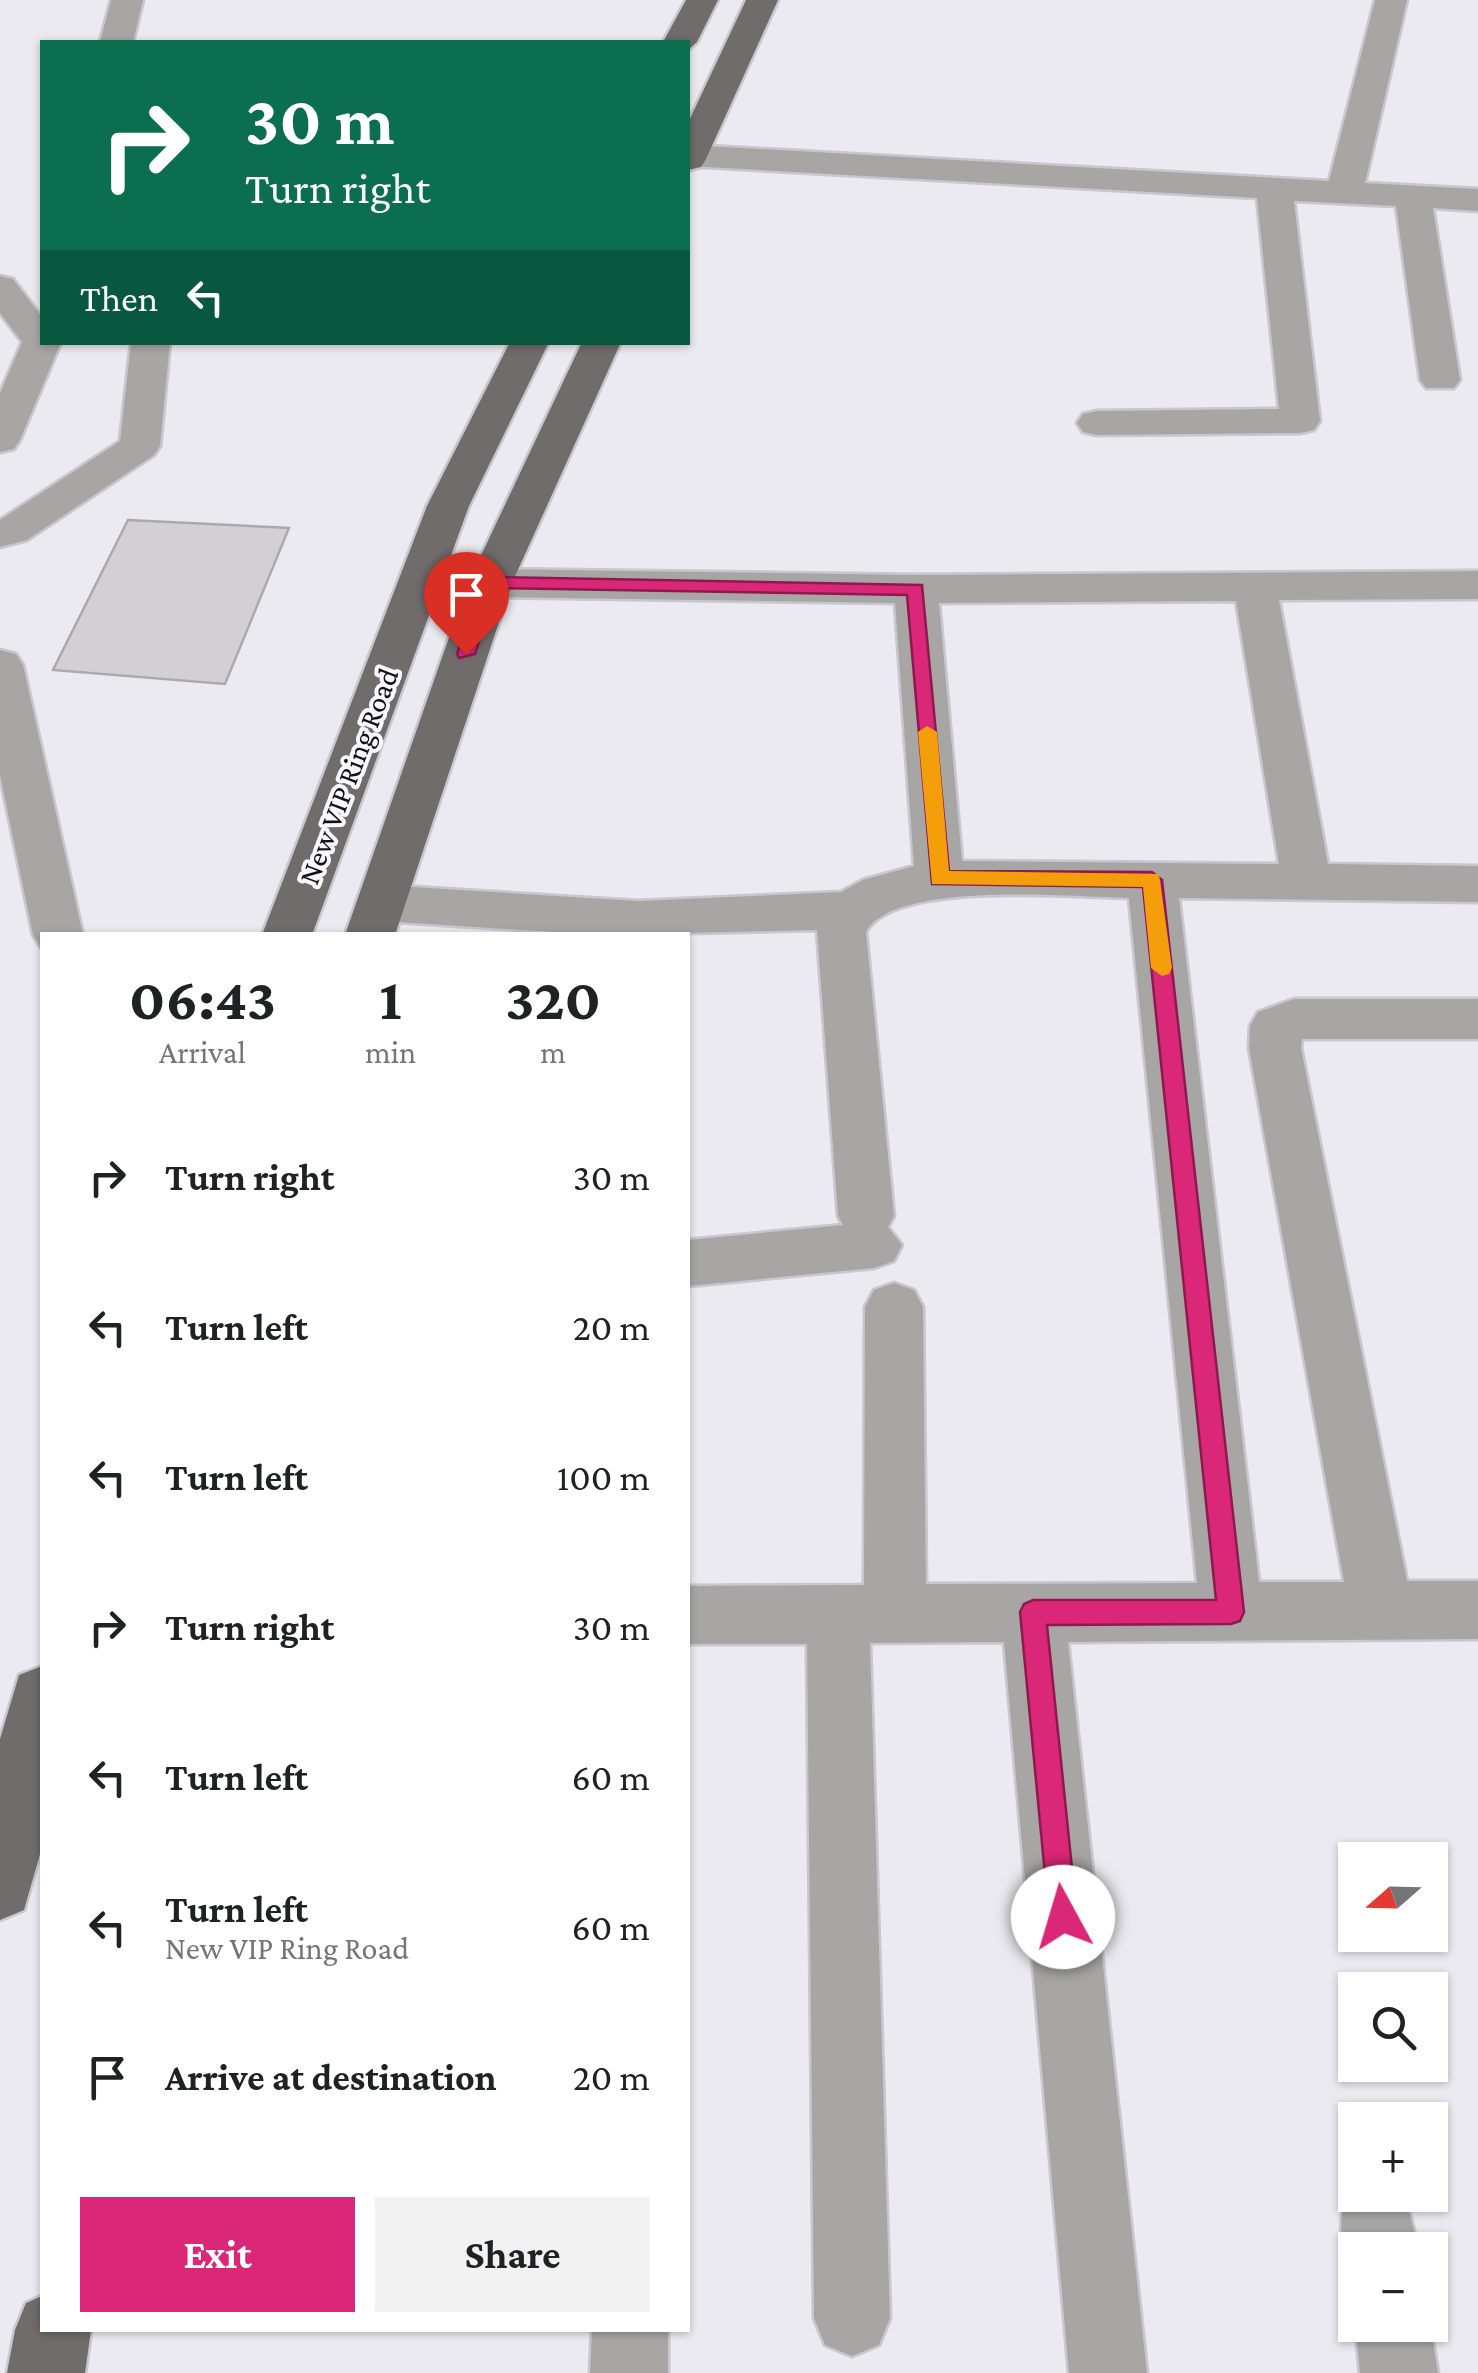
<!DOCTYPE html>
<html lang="en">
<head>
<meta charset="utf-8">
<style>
  body { margin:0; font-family:"Crimson Pro",serif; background:#f2f2f2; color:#202124; height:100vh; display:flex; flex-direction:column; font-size:38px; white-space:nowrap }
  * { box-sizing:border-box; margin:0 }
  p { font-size:32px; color:#757577 }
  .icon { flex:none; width:55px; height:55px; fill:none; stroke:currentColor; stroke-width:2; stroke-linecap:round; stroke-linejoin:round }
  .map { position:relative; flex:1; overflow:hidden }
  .drawer { position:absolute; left:40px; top:932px; width:650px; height:1400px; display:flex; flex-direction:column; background:#fff; border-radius:0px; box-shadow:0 2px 8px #0004 }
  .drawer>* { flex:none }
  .guide { position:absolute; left:40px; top:40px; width:650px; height:305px; border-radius:0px; box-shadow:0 2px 8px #0004; background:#0b6e4f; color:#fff; overflow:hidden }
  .needle { width:65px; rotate:250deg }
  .fabs { position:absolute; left:1338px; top:1842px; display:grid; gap:20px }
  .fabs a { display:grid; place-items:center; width:110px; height:110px; border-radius:0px; background:#fff; box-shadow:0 2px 8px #0004; font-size:50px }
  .pin { position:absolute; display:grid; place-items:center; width:85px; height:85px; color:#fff; margin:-102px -42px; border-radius:50% 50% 50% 0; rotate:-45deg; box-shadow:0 0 10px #0007 }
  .pin .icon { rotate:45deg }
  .me { position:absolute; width:110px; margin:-55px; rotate:354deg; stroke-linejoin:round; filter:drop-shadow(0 0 8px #0008) }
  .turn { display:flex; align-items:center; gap:35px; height:210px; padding:0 40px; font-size:45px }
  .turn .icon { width:130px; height:130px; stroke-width:2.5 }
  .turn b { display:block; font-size:70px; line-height:85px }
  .then { display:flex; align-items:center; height:95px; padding:0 40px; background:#0003; gap:20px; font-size:38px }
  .eta { display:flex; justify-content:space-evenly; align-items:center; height:170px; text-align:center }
  .eta b { font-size:60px; font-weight:700; line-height:70px }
  .primary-button { display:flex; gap:20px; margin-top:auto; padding:20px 40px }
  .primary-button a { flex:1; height:115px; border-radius:0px; background:#db2777; color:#fff; font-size:40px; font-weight:700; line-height:115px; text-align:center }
  .primary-button a+a { background:#f2f2f2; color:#202124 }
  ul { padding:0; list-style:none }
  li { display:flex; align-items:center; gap:30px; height:150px; padding:0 40px }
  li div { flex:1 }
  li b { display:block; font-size:38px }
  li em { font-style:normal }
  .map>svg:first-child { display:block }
</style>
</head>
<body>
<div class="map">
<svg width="1478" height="2373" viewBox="0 0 1478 2373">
  <rect width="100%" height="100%" fill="#eaeaf0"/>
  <!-- building -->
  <path fill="#d4cfd3" stroke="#ada8ad" stroke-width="2.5" d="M128,520L289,528L225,684L53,670Z"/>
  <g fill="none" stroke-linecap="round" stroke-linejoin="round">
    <!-- minor casing -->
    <g stroke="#c7c7cd" stroke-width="5">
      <path id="minor" d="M111,0H143L133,42H100Z
        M1375,0H1407L1365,183L1478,189V211L1433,208L1460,380L1454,388H1426L1420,380L1396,206L1294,201L1320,421L1314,430L1300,433L1097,435L1083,432L1077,423L1083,414L1097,411L1279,409L1257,198L688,166L689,145L1329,181Z
        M0,276L13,279L42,317V342H61L20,440L14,449L0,452V393L22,342L0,313Z
        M131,342H170L160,446L154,455L27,540L0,547V520L120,441Z
        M490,569L916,575L1478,571V599L1279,600L1328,864L1478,866V902L1179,898L1259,1582H1344L1249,1048L1250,1026L1258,1012L1294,999H1478V1039H1302L1301,1048L1407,1581H1478V1639L1068,1642L1147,2373H1069L1004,1642L870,1643L890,2318L879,2345L852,2356L825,2345L814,2318L807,1644H688V1586L864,1585L865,1307L874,1290L894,1283L914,1290L923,1307L926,1584L1197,1583L1129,898C1072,897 894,880 866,932L894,1216L888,1227L902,1245L894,1261L874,1268L688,1286V1240L843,1225L838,1216L817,930L601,935L381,921L363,916L356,903L363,890L381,885L638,901L841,892L863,880L914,866L895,603L490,597L475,593L468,583L475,573ZM1236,601L1279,864L962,861L939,603Z
        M0,650L16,654L23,665L83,935H42V949L33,935L0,775Z
        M1355,2185V2195H1405L1419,2250H1355V2277C1340,2245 1336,2220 1350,2188Z
        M1355,2322L1430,2324L1438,2373H1360Z
        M592,2330H668V2373H590Z"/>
    </g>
    <!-- major casing -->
    <g stroke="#c7c7cd" stroke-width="5">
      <path id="major" d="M686,0H718L697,42L688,50V42H663Z
        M746,0H778L706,159L701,167L688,170V123Z
        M510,342H549L469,506L312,935H262L427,506Z
        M582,342H621L512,583L395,935H345L468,583Z
        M42,1666V1847L24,1910L0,1920V1739L19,1675Z
        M42,2296V2330H91L85,2373H7L15,2330L26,2303Z"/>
    </g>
    <!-- minor -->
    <use href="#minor" fill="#a8a5a5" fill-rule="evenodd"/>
    <!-- major -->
    <use href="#major" fill="#716c6c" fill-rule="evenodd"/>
  </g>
  <!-- route -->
  <path fill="#db2777" stroke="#8e194d" stroke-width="2.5" d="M490,577L922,585L949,871L1152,872L1162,880L1244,1612L1240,1621L1231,1624L1047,1625L1077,1917L1073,1927L1063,1931L1053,1927L1049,1917L1020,1612L1024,1604L1033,1600H1216L1143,887L932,884L907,595L497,588L475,654L459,658L457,654L481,582Z"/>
  <!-- slow -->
  <path fill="#f59e0b" d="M927,726L937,732L949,871L1159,874L1172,968L1169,974L1162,976L1151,968L1143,887L932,884L918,732Z"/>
  <g text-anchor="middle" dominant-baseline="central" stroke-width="8" stroke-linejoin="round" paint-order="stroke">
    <!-- street labels -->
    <g font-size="30" fill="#121214" stroke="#f7f7fd">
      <text transform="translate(348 776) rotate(-69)">New VIP Ring Road</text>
    </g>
  </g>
</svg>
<div class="fabs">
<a><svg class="needle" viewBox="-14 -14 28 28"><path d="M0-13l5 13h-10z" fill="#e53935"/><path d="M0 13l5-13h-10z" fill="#757577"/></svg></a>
<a><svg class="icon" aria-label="search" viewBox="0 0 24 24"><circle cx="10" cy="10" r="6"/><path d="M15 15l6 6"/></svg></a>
<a>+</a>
<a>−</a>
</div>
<div class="pin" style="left:466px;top:654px;background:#d93025"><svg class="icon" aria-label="arrive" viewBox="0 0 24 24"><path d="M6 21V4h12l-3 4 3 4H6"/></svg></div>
<svg class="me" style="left:1063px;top:1917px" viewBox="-20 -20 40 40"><circle r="19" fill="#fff"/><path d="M0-13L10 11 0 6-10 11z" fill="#db2777"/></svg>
<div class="guide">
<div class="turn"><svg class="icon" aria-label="right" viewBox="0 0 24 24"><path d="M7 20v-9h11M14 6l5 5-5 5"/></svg><div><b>30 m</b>Turn right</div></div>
<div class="then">Then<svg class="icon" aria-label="left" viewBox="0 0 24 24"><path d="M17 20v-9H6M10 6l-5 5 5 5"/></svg></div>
</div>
<section class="drawer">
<div class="eta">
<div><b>06:43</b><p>Arrival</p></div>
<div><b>1</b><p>min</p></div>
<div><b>320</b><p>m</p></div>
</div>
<ul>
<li><svg class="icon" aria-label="right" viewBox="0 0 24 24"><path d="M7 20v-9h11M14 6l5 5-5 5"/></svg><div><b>Turn right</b></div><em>30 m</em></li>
<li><svg class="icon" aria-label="left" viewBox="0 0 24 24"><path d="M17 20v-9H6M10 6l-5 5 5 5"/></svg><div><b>Turn left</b></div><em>20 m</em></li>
<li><svg class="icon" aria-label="left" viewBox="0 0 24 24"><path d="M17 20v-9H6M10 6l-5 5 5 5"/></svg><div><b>Turn left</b></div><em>100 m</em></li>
<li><svg class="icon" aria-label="right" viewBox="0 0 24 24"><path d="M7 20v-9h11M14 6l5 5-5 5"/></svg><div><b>Turn right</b></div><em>30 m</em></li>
<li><svg class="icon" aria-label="left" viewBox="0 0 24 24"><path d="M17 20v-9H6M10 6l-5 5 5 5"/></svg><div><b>Turn left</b></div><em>60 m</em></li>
<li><svg class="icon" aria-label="left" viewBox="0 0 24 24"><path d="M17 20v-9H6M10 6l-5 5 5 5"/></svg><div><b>Turn left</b><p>New VIP Ring Road</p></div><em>60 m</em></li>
<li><svg class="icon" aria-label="arrive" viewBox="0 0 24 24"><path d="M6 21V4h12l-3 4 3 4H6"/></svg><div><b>Arrive at destination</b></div><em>20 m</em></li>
</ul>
<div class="primary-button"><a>Exit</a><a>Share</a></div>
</section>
</div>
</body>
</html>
